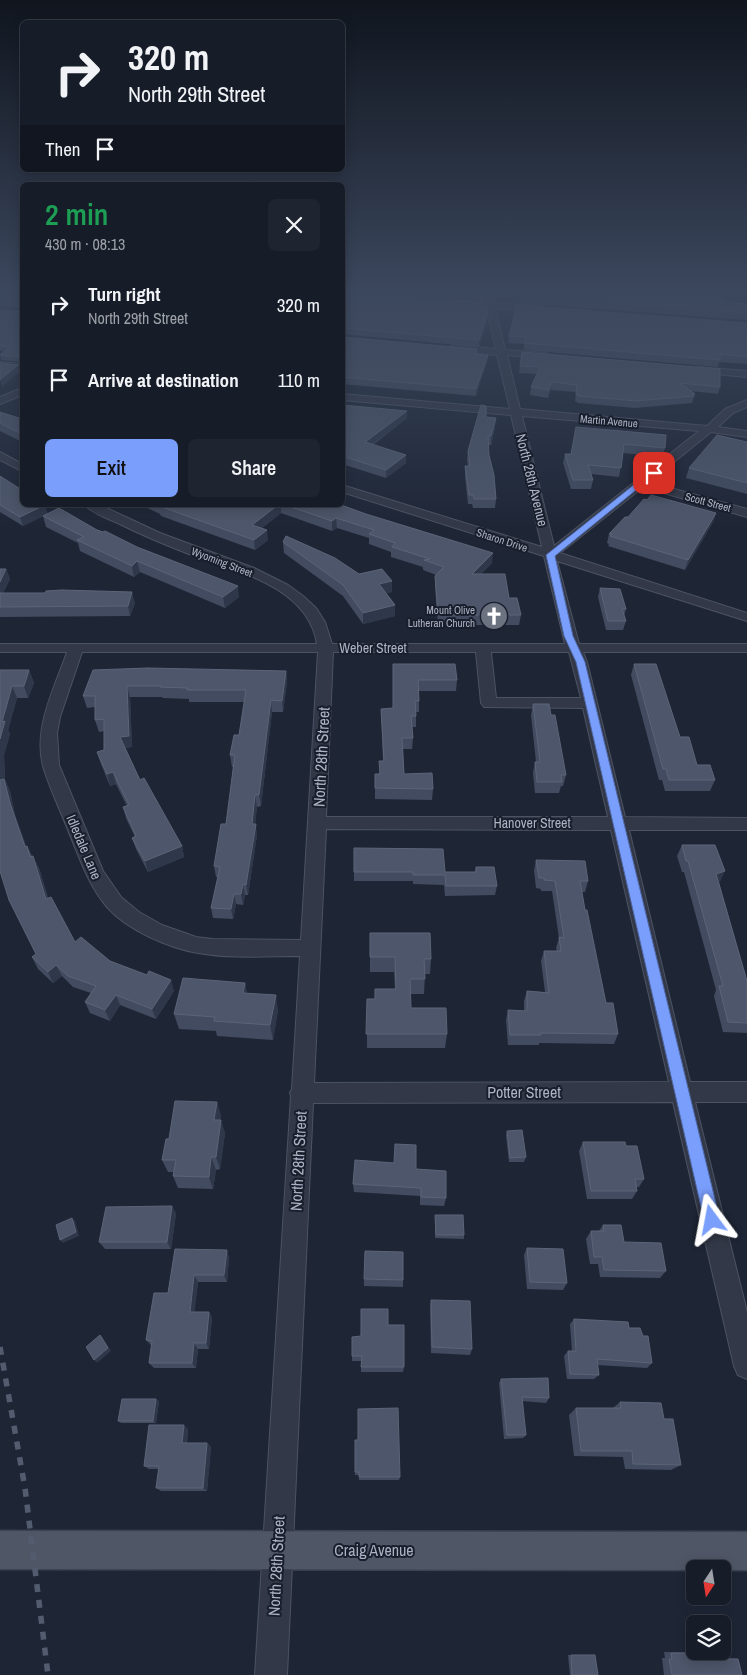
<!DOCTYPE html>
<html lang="en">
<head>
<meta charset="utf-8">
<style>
  body { margin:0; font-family:"Archivo Narrow",sans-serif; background:#1f2530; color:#f1f3f6; height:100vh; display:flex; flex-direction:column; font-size:19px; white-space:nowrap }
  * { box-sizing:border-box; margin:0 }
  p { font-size:16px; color:#9ea1a8 }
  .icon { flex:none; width:28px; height:28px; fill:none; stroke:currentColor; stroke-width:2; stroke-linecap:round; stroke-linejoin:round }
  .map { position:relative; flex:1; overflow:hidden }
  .drawer { position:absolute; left:20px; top:182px; width:325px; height:325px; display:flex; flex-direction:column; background:#161c28; border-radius:8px; box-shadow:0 2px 12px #0003,0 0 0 1px #353a45 }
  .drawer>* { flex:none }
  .top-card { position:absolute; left:20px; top:20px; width:325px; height:152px; border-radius:8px; box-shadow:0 2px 12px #0003,0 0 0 1px #353a45; background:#161c28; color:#f1f3f6; overflow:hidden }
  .needle { width:32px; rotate:192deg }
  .tools { position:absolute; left:686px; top:1560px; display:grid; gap:10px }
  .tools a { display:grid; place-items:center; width:45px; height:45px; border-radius:8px; background:#161c28; box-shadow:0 2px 12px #0003,0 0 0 1px #353a45; font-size:25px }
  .pin { position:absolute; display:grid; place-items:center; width:42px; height:42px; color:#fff; margin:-21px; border-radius:10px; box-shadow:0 2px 8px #0006 }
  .me { position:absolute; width:55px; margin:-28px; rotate:347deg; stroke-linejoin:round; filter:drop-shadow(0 0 4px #0008) }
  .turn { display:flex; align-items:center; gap:18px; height:105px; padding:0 25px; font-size:22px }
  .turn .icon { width:65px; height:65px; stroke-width:2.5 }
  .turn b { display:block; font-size:35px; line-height:42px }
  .then { display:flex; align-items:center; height:48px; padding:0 25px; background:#0003; gap:10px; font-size:19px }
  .round { display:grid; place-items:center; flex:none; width:52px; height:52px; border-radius:8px; background:#1f2530 }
  .summary { display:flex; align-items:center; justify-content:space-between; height:85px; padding:0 25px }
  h1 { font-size:30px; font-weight:600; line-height:38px; color:#1e9e55 }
  .primary-button { display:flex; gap:10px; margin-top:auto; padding:10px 25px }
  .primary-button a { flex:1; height:58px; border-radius:8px; background:#799efc; color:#111; font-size:20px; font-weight:600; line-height:58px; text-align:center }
  .primary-button a+a { background:#1f2530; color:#f1f3f6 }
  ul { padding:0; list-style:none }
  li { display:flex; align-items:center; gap:15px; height:75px; padding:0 25px }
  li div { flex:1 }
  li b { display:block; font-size:19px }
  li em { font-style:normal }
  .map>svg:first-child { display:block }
</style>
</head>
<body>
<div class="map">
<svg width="747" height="1675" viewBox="0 0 747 1675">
  <rect width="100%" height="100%" fill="#1e2636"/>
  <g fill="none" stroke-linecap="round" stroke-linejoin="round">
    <!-- minor casing -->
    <g stroke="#4c5362" stroke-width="2">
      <path id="minor" d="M488,293H496L495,303L539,306L543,309L539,312L495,308L505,350L546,353L551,356L546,359L507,355L520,409L707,426L725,409L747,400V407L733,413L718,427L747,431V437L711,432L649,482L747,509V517L643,487L560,553L747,613V621L557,561L579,644H747V652H583L587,662L625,817L747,818V830H629L690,1082H747V1102H695L747,1312V1379L738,1375L734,1366L673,1102L313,1103L287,1675H255L291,1096L290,1093L292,1089L300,956C267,956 231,959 198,953C169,948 127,930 107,907C88,885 79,856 68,830C60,809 49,787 43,766C33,728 55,687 67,652H0V644H317C308,586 235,571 189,554C166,545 144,536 122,525C111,520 93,514 85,505H100L160,533L254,568L288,585L303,596L316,608L325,622L332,644H565L544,556L342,492V485L542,547L511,415L342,400V394L510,409L497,355L453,351L448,348L453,345L496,349L486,307L476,304L480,301L486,302ZM522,416L699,431L554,546ZM82,652H318L301,940L212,939L196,937L162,925L139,912L121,897L103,871L59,765L57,733L60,717ZM333,652H476L481,703L484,707L583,708L608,817H326ZM491,652H569L581,698H496ZM326,829L611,830L669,1082L314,1083Z
        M0,362L22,364V370L0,368Z
        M697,367L747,371V377L694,372L692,370Z
        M22,388V395L0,404V397Z
        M0,452L22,464V471L0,460Z"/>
    </g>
    <!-- major casing -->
    <g stroke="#3b4250" stroke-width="3">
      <path id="major" d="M0,1531L747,1532V1570L0,1569Z"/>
    </g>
    <!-- minor -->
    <use href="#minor" fill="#323847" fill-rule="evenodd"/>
    <!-- major -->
    <use href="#major" fill="#4f5767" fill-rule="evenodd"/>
    <!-- rail -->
    <path stroke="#535c6e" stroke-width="5.5" stroke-dasharray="8 8" stroke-linecap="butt" d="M0,1347L25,1488L48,1675"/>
  </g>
  <!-- wall -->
  <path fill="#424b5f" d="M0,293H22V363V362L1,360L0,354L4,351H0V310L20,311L22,309L0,305Z
    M342,293L488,313L487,320L479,347L342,334Z
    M400,293H486L485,300Z
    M519,296L724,302L747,304V320L519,303Z
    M747,323V364L719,362L718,367L524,350V344L508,343L509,336Z
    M342,337L477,349L476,354L488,355L487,362L476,396L342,384Z
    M522,352L720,387L718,394L691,391L695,394L692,403L635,408L578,403L575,401L576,392L551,390L548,398L530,395L531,387L537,374L519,373Z
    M342,405L407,418L373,445L406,455V463L386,478L342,464Z
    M0,412L22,419V442L0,431Z
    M486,417L495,427L491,445H488L489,455L496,499L495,508H473L472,504H468L465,476V466H468L467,460L468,451Z
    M576,427L665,448L662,457L623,453L619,477L591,474L593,480L591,489H571L563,463L565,454H571Z
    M747,442V494L686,478L689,468Z
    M0,476L48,514L97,530L239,597L225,608L140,572L134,577L80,551L78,543L46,527L43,516L23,526L0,512Z
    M141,505H341L492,563L481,574L509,598L521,615L519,625H438L435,586V576L436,575L423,570V567L391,557V552L369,544V538L337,528L332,531L281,513L262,528L268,540L255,550L161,516L160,514Z
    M716,513L713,522L685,570L608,546L609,544L607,543L609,534L628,517Z
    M283,542L359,574L392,592L386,593L395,605V616L363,624L343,596L284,553Z
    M0,569H6L10,579L3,593L135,603L130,616L0,617Z
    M600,588L626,609L624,616L626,621L623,630H606L598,597Z
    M393,664L457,680L456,691H419V712H416V727H412L413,738L412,749H403L404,774L433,789L432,800L375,799V774H379L383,761L381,709L393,708Z
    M634,664L697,765L715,780L710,791H665L662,780H659L631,675Z
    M0,670H29L34,683L28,698H17L8,730L10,734L4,755L5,780L10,791L15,815L26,846H27L32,856L39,868L48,898L75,942L110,961L174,991L156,1019L120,1005L110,1021L90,1013L85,1002L91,993L73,987L62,976L53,983L38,969L32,957L36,954L0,871Z
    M93,670L286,671L287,682L283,712H272L261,806L257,807L255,824L257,835L248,895H245L243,905L236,904L233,919L213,918L211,908L218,877H216L214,866L226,824L233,767H232L230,755L239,735L245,702H189V699L163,698L162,697H130L132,747L125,748L140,780L182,846L184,857L148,872L136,849L132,838L135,837L126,818L123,807L127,806L116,784L110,786L101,764L97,752L104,750V731L99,732L95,720V707L87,708L83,696Z
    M533,704L551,715L566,775L563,786H561L559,793H535L533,773L535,762H536L531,715Z
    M682,845L720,882H719L747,981V1033L723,1032L714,996L716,990L684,872H682L677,856Z
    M536,860L588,881L585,892H582L585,910L606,1003L618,1034L614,1044L539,1043V1045H508L506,1020L508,1010L524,1011V1001L527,991L545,992L541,961L544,951H557L556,948L559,938L552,891H541V889L536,888L534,871Z
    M476,867L497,886L495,895L445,896L444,885L413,884V881H354V872H475Z
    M370,933L431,959L430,974H425L424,994H410L411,1008L447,1034L445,1048H367V999H375L395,989L394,972H370Z
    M245,983L247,994L278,1010L273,1040L217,1036L216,1031L179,1029L174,1014Z
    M221,1115L220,1120L225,1133L220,1169L216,1170L213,1189L178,1188L173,1176L174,1172H168L162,1160L169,1139Z
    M507,1131L526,1157L524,1162H509L506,1135Z
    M583,1142L626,1146L644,1179L639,1187H636L637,1191L632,1199H587L579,1151Z
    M416,1169L446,1198L444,1206L420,1205V1196L354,1192L353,1184Z
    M172,1206L176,1214L171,1249H105L99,1242Z
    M435,1215L464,1235V1239L435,1238Z
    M603,1225L624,1242L666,1271L660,1278L600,1277L598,1264H590L586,1239L591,1231H599Z
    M527,1248L567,1283L563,1290L527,1289L524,1255Z
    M175,1249L229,1257L227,1282H198L194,1312H209L212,1318L209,1349H198L196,1368H154L149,1363L152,1346L146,1340L168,1293Z
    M364,1279L403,1280V1287L364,1286Z
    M431,1300L472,1349L470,1355L431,1353L430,1306Z
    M574,1319L629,1328L652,1363L647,1368L597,1365L599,1375L594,1379H567L564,1356L568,1351H572L570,1324Z
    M388,1325L404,1367L403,1372H361V1361H352V1356L361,1336Z
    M501,1379L549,1398L546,1403L522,1401L526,1435L523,1438L504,1439L499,1383Z
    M156,1399L159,1401L156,1423H121L118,1421Z
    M620,1402L664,1419L681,1465L671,1470L625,1469L623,1457L574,1456L569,1415L576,1408H613Z
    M188,1429L187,1443H207L211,1447L207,1491H161L156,1488L159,1469H149L144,1466Z
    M355,1440L400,1477L399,1480H359V1475H355Z
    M664,1652L727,1653L728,1658L738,1659L742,1675H664L662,1658H665Z
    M568,1655H595L598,1675H570Z"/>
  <!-- shaded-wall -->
  <path fill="#2f374a" d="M488,313L487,320L479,347V340Z
    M488,355L487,362L476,396V389Z
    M18,365L19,372L2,387L0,380Z
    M552,382L551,390L548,398L549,390Z
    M407,411V418L365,450V442Z
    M496,418L495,427L491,445V436Z
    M406,455V463L386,478V470Z
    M45,505L48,514L23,526L20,517Z
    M278,505H281V513L253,535L252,525Z
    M716,513L713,522L685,570L688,560Z
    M336,518L337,528L332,531V521Z
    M267,530L268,540L255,550L254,540Z
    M493,553L492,563L471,584L472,574Z
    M137,561L140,572L134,577L132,566Z
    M6,569L10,579L0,600V582Z
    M392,581V592L379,595V584Z
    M238,586L239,597L225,608L223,597Z
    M132,592L135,603L130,616L128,606Z
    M395,605V616L363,624V613Z
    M29,670L34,683L28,698L24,686Z
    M286,671L287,682L283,712L282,701Z
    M12,686L17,698L8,730L10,734L4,755L5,780L10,791L15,815L31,859L0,780V739L2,722Z
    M127,686L130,697L132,747L123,748L120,737Z
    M271,700L272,712L261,806L259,795Z
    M113,772L116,784L110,786L107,774Z
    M255,795L257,807L254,834L256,824L257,835L248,895L246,885Z
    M182,846L184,857L148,872L145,861Z
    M33,856L39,868L51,911L46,899Z
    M725,871L720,882L711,885L716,874Z
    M243,884L245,895L243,905L241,894Z
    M234,894L236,904L233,919L231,909Z
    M56,965L62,976L53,983L48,972Z
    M171,980L174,991L156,1019L152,1009Z
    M245,983L248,998L243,993Z
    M116,995L120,1005L110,1021L105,1010Z
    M276,995L278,1010L273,1040L270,1025Z
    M217,1102L221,1115L218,1134L214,1120Z
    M221,1120L225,1133L220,1169L216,1157Z
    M211,1157L216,1170L213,1189L209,1177Z
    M172,1206L176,1214L171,1249L167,1242Z
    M72,1218L75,1221L79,1236L63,1243L60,1240Z
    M227,1250L229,1257L227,1282L224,1275Z
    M194,1275L198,1282L194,1318L190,1312Z
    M209,1312L212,1318L209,1349L206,1343Z
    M100,1335L103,1338L111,1351L97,1363L94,1360Z
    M194,1343L198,1349L196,1368L192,1363Z
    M156,1399L159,1401L156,1423L153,1421Z
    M184,1425L188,1429L186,1447L182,1443Z
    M207,1443L211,1447L207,1491L203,1488Z"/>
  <!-- building -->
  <path fill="#4d566a" stroke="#5c6478" d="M0,293H22V362L21,357L0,355L10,347L0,346V310L20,311L22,309V304L0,300Z
    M342,293H361L485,302L488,313L479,340L342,328Z
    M520,293H723L724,302L747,304V313L519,296Z
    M517,305L747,323V357L720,354V360L524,343L526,337L509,336Z
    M342,337L477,349L475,354L488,355L476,389L342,377Z
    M522,352L720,369V387L680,383L695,394H693L694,396L636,401L579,396L576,394L577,385L552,382L549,390L531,387L540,367L520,366Z
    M0,363L18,365L0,380Z
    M342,405L407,411L365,442L406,455L386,470L342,456Z
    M481,405L486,406V417L496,418L491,436H488L489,455L494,475L496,499H474L473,495H469L465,466H470L468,451Z
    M0,412L22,419V434L0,423Z
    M576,427L666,435L665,448L624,444L621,468L588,465L593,480H573L565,454H571Z
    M717,435L747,442V483L689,468Z
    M0,476L22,490V505H45L20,517L0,505Z
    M651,495L716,513L688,560L610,536L612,534H609L625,517H628L644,499L647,500Z
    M160,505H278L252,525L267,530L254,540L159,506Z
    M285,505H341L366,514L493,553L472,574H505L509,598H517L521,615H438L435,576L444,567L424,560L430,559L392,547L395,543L369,534L374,530L336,518L332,521Z
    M59,508L97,530L103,532L105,531L137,547L238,586L223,597L137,561L132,566L77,540L84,537L43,516Z
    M286,536L335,558L359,574L382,569L392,581L379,584L395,605L363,613L343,585L283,542Z
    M0,569H6L0,582Z
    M600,588L620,589L626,609H622L626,621H608Z
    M62,590L132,592L128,606L0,607V593H45L46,591Z
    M393,664H455L457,680H418L419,701H415L416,716H411L413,738H402L404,774L432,773L433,789L375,788V774H380L379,761H384L381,709L393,708Z
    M634,664H656L680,737H689L697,765H710L715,780H669L666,769H663Z
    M148,668L286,671L282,701L271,700L259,795H255L252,824H256L246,885L243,884L241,894H234L231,909L211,908L220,867L214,866L221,824H226L235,755H230L234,735H239L246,690H187V688L160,687L161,686H127L129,736L120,737L140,780L144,778L182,846L145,861L132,838L136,836L123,807L129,805L113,772L107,774L97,752L104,750V719L95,720V696H83L93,670Z
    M0,670H29L24,686H12L2,722L5,721L0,739Z
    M533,704H549L551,715H555L566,775H561L562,782H537L535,762H540Z
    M4,779L10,803L25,847L27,846L30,857L33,856L46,899L51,897L75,942L81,937L110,961L147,975L149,971L171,980L152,1009L116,995L105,1010L85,1002L96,986L68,976L56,965L48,972L32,957L36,954L9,900L0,871V780Z
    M682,845H715L725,871L716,874L747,981V1023L728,1022L719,986H723L688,861H686Z
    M354,848L443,849L445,872H476V867H494L497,886H446L445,875H413V872H354Z
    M536,860L585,861L588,881H580L585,910H587L606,1003H613L618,1034L541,1033V1035H510L508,1010L527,1011V991L549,993L544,951H561L559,937L564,938L555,881L544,880V878H539Z
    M370,933H430L431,959H424L425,979H410L411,1008H446L447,1034H366L367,999H375V989H396L395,957H370Z
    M183,978L245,983L243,993L276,995L270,1025L214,1021L215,1017L174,1014Z
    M175,1101L217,1102L214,1120H221L216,1157H211L209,1177L173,1176L176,1160H162L166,1139H169Z
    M522,1130L526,1157L510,1158L507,1131Z
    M583,1142H625L626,1146H637L644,1179H635L637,1191H591Z
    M395,1144L416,1145V1169L446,1171V1198L421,1197V1188L353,1184L355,1160L394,1163Z
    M172,1206L167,1242H99L106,1207Z
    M435,1215H463L464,1235H436Z
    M72,1218L76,1232L60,1240L56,1225Z
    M603,1225H621L624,1242L661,1243L666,1271L604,1270L602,1257H594L591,1231H604Z
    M527,1248L563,1249L567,1283L530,1282Z
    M175,1249L227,1250L224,1275H194L190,1312H209L206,1343H194L192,1363H149L152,1341L146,1340L154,1293H168Z
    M365,1251L403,1252V1280L364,1279Z
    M431,1300L470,1301L472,1349L432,1347Z
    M361,1309H388V1325H404V1367H361L362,1356H352V1337L361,1336Z
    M574,1319L628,1322L629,1328H640L643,1336H648L652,1363L597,1359L599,1375L570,1374L568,1351H576Z
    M100,1335L108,1348L94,1360L86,1347Z
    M548,1378L549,1398L522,1397L526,1435H507L501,1379Z
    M122,1399H156L153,1421H118Z
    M620,1402L661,1403L664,1419H673L681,1465L633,1464L632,1451H581L576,1408H621Z
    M398,1408L400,1477H359V1472H355V1440H358V1409Z
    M149,1425H184L182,1443H207L203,1488H156L159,1466H144Z
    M671,1653H727L728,1659H738L742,1675H672L669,1659H672Z
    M571,1655H595L598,1675H572Z"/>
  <!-- sky -->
  <linearGradient id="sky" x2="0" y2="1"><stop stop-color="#10151e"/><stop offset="0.55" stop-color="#3b475d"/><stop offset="1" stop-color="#3b475d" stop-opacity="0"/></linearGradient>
  <rect width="747" height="528" fill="url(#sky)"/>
  <!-- route -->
  <path fill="#799efc" stroke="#4f67a4" d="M651,471L657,473L555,556L573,636L585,662L720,1220L717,1225L712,1228L706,1225L704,1220L576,662L564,636L546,555Z"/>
  <!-- icons -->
  <defs>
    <g id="church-disc" transform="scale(1.4375)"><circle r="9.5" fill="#6b7280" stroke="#181e2b"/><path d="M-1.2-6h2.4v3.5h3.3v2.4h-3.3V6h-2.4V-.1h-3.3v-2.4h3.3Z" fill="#fff"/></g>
  </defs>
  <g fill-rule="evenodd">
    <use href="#church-disc" x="494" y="616"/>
  </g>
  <g text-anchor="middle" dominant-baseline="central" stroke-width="4" stroke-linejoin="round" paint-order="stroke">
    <!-- far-street labels -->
    <g font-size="11" fill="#acb2c4" stroke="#181e2b">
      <text transform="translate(609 421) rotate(5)">Martin Avenue</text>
      <text transform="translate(708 502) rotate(15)">Scott Street</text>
      <text transform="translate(502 540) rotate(18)">Sharon Drive</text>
      <text transform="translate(222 562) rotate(21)">Wyoming Street</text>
    </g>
    <!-- far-poi labels -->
    <g font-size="11" fill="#acb2c4" stroke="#181e2b" text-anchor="end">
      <text x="475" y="610">Mount Olive<tspan x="475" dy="13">Lutheran Church</tspan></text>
    </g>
    <!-- street labels -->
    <g font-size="14" fill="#acb2c4" stroke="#181e2b">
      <text transform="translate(532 480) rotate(76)">North 28th Avenue</text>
      <text x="373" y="648">Weber Street</text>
      <text x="532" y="823">Hanover Street</text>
      <text transform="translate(84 847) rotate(67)">Idledale Lane</text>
    </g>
    <!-- near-street labels -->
    <g font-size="16" fill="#acb2c4" stroke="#181e2b">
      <text transform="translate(321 757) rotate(-87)">North 28th Street</text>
      <text x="524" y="1092">Potter Street</text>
      <text transform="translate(298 1161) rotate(-87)">North 28th Street</text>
      <text x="374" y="1550">Craig Avenue</text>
      <text transform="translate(276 1566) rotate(-87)">North 28th Street</text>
    </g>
  </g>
</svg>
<div class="tools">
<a><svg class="needle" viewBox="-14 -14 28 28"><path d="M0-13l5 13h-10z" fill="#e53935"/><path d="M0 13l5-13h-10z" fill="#9ea1a8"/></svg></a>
<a><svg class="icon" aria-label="layers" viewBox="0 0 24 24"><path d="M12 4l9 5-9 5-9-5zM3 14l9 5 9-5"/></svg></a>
</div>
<div class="pin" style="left:654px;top:473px;background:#d93025"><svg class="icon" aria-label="arrive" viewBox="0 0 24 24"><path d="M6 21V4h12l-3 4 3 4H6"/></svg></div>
<svg class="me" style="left:712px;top:1220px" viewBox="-20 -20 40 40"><path d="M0-17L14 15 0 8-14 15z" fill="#799efc" stroke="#fff" stroke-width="4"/></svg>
<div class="top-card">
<div class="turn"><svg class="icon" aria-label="right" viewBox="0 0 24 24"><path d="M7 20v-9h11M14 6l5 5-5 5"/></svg><div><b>320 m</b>North 29th Street</div></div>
<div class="then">Then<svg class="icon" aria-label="arrive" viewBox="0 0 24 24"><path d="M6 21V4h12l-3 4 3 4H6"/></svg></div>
</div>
<section class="drawer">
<div class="summary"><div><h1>2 min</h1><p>430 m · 08:13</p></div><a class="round"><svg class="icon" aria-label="close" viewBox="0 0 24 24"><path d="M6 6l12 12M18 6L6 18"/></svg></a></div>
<ul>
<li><svg class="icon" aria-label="right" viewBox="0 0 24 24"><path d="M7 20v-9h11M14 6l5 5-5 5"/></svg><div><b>Turn right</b><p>North 29th Street</p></div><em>320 m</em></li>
<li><svg class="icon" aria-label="arrive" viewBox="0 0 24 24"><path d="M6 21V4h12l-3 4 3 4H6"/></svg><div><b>Arrive at destination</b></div><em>110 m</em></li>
</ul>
<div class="primary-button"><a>Exit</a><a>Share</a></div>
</section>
</div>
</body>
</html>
